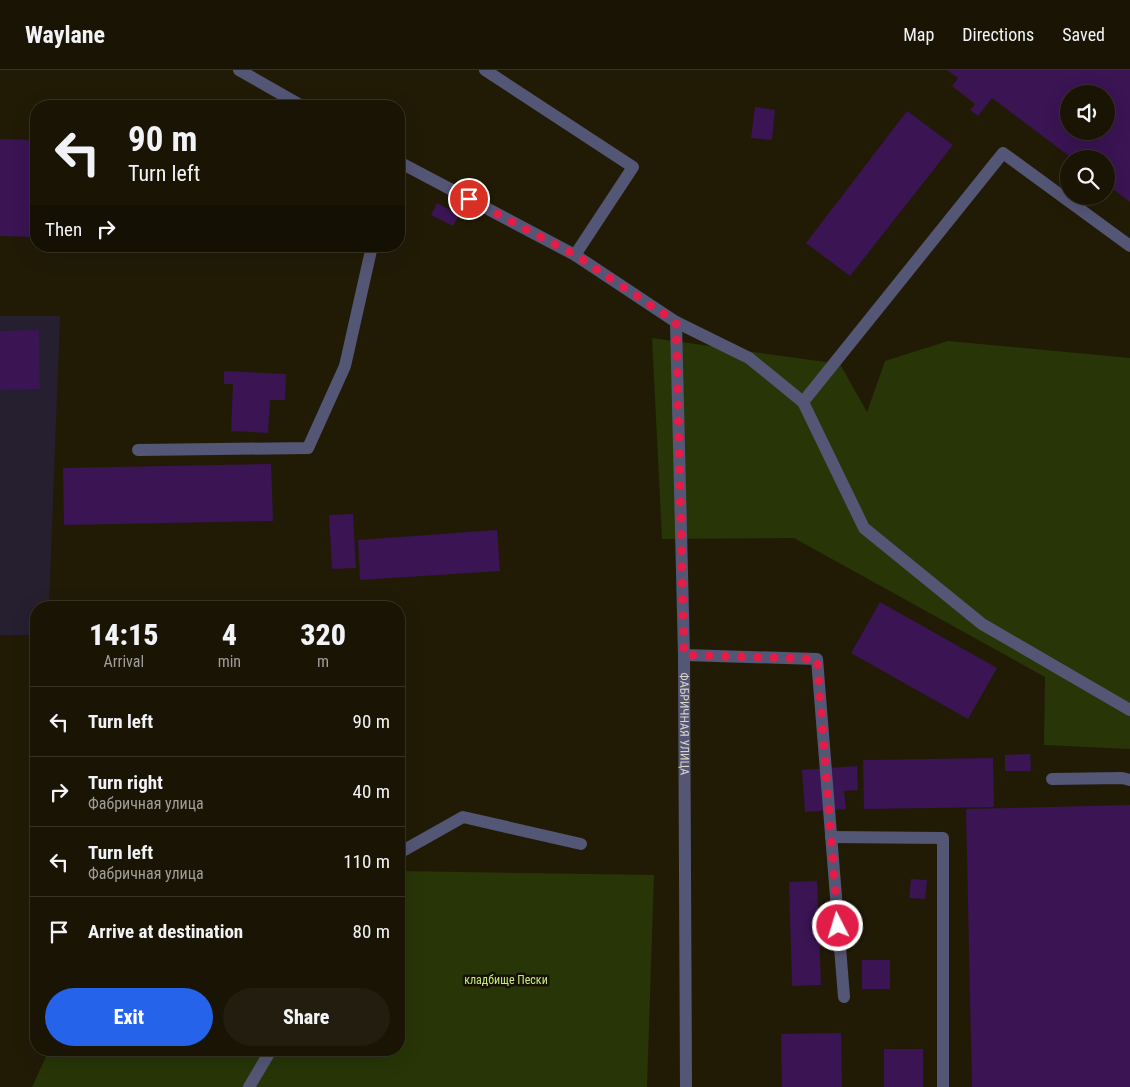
<!DOCTYPE html>
<html lang="en">
<head>
<meta charset="utf-8">
<style>
  body { margin:0; font-family:"Roboto Condensed",sans-serif; background:#221d0e; color:#f1f3f6; height:100vh; display:flex; flex-direction:column; font-size:19px; white-space:nowrap }
  * { box-sizing:border-box; margin:0 }
  p { font-size:16px; color:#9f9e9a }
  .icon { flex:none; width:28px; height:28px; fill:none; stroke:currentColor; stroke-width:2; stroke-linecap:round; stroke-linejoin:round }
  .map { position:relative; flex:1; overflow:hidden }
  .details { position:absolute; left:30px; top:531px; width:375px; height:455px; display:flex; flex-direction:column; background:#191404; border-radius:20px; box-shadow:0 5px 20px #0002,0 0 0 1px #373326 }
  .details>* { flex:none }
  .hud { position:absolute; left:30px; top:30px; width:375px; height:152px; border-radius:20px; box-shadow:0 5px 20px #0002,0 0 0 1px #373326; background:#191404; color:#f1f3f6; overflow:hidden }
  .fabs { position:absolute; left:1060px; top:15px; display:grid; gap:10px }
  .fabs a { display:grid; place-items:center; width:55px; height:55px; border-radius:50%; background:#191404; box-shadow:0 5px 20px #0002,0 0 0 1px #373326; font-size:25px }
  .pin { position:absolute; display:grid; place-items:center; width:42px; height:42px; color:#fff; margin:-21px; border:2px solid #fff; border-radius:50%; box-shadow:0 1px 5px #0007 }
  .me { position:absolute; width:55px; margin:-28px; rotate:355deg; stroke-linejoin:round; filter:drop-shadow(0 0 4px #0008) }
  .turn { display:flex; align-items:center; gap:18px; height:105px; padding:0 15px; font-size:22px }
  .turn .icon { width:65px; height:65px; stroke-width:2.5 }
  .turn b { display:block; font-size:35px; line-height:42px }
  .then { display:flex; align-items:center; height:48px; padding:0 15px; background:#0003; gap:10px; font-size:19px }
  .eta { display:flex; justify-content:space-evenly; align-items:center; height:85px; text-align:center }
  .eta b { font-size:30px; font-weight:800; line-height:35px }
  .action { display:flex; gap:10px; margin-top:auto; padding:10px 15px }
  .action a { flex:1; height:58px; border-radius:30px; background:#2563eb; color:#fff; font-size:20px; font-weight:800; line-height:58px; text-align:center }
  .action a+a { background:#221d0e; color:#f1f3f6 }
  ul { padding:0; list-style:none }
  li { display:flex; align-items:center; gap:15px; height:70px; padding:0 15px; border-top:1px solid #373326 }
  li div { flex:1 }
  li b { display:block; font-size:19px }
  li em { font-style:normal }
  header { display:flex; align-items:center; gap:30px; box-sizing:border-box; height:70px; padding:0 25px; background:#191404; border-bottom:1px solid #373326 }
  header strong { font-size:24px }
  nav { display:flex; gap:28px; margin-inline-start:auto; font-size:18px }
  .map>svg:first-child { display:block }
</style>
</head>
<body>
<header>
<strong>Waylane</strong>
<nav><a>Map</a><a>Directions</a><a>Saved</a></nav>
</header>
<div class="map">
<svg width="1130" height="1017" viewBox="0 0 1130 1017">
  <rect width="100%" height="100%" fill="#211b06"/>
  <!-- commercial -->
  <path fill="#251f2f" d="M0,246H60L49,537L36,538V565H0Z"/>
  <!-- green -->
  <path fill="#273507" d="M652,268L840,294L867,342L885,291L948,271L1130,288V679L1044,675L1045,607L794,468L662,469Z
    M399,801L654,805L647,1017H32L49,980H399Z"/>
  <!-- building -->
  <path fill="#3a1453" fill-rule="evenodd" d="M947,0H1130V132L1106,114V89H1073L992,28L978,46L970,40L975,34L952,16L958,8ZM1069,24H1106V61H1069Z
    M755,37L775,40L772,70L751,68Z
    M907,41L953,75L850,206L806,173Z
    M0,69L36,70V167L0,166Z
    M437,133L459,145L453,156L431,145Z
    M39,260L40,319L0,320V261Z
    M224,301L286,304L285,330H270L268,363L231,361L233,314H224Z
    M271,394L273,451L64,455L63,398Z
    M353,444L356,498L332,499L329,445Z
    M497,460L500,501L360,510L358,470Z
    M880,532L997,598L968,649L851,583Z
    M1030,684L1031,701H1005V685Z
    M993,688L994,737L864,739L863,690Z
    M857,696L858,720L844,721L846,739L805,742L802,700Z
    M1130,735V1017H972L966,739Z
    M911,809L927,810L925,829L909,828Z
    M817,811L821,915L792,916L789,812Z
    M862,890H890V919H862Z
    M841,963L842,1017H782L781,964Z
    M884,979H923V1017H884Z"/>
  <g fill="none" stroke-linecap="round" stroke-linejoin="round">
    <!-- minor -->
    <g stroke="#545675" stroke-width="12">
      <path d="M239,0L302,36"/>
      <path d="M485,0L633,97L575,185"/>
      <path d="M399,92L575,185L676,252L749,288L803,332L864,458L982,554L1130,640"/>
      <path id="s1" d="M676,252L684,585L686,1017"/>
      <path d="M803,332L1003,83L1130,176"/>
      <path d="M138,380L308,378L345,296L372,176"/>
      <path d="M684,585L817,589L844,927"/>
      <path d="M1052,709L1122,708L1130,710"/>
      <path d="M831,767L943,768V1017"/>
      <path d="M399,783L463,747L581,774"/>
      <path d="M249,1017L271,980"/>
    </g>
  </g>
  <g fill="none" stroke-linecap="round" stroke-linejoin="round">
    <!-- route -->
    <path stroke="#e11d48" stroke-width="9" stroke-dasharray="0 16.2" d="M469,129L575,185L676,252L684,585L817,589L838,856"/>
  </g>
  <g text-anchor="middle" dominant-baseline="central" stroke-width="5" stroke-linejoin="round" paint-order="stroke">
    <!-- street labels -->
    <g font-size="12" fill="#d9d6c9" stroke="#171201">
      <text stroke="none"><textPath href="#s1" startOffset="402">ФАБРИЧНАЯ УЛИЦА</textPath></text>
    </g>
    <!-- park labels -->
    <g font-size="12" fill="#c4eb80" stroke="#171201">
      <text x="506" y="910">кладбище Пески</text>
    </g>
  </g>
</svg>
<div class="fabs">
<a><svg class="icon" aria-label="sound" viewBox="0 0 24 24"><path d="M4 9h4l5-4v14l-5-4H4zM17 9q2 3 0 6"/></svg></a>
<a><svg class="icon" aria-label="search" viewBox="0 0 24 24"><circle cx="10" cy="10" r="6"/><path d="M15 15l6 6"/></svg></a>
</div>
<div class="pin" style="left:469px;top:129px;background:#d93025"><svg class="icon" aria-label="arrive" viewBox="0 0 24 24"><path d="M6 21V4h12l-3 4 3 4H6"/></svg></div>
<svg class="me" style="left:838px;top:856px" viewBox="-20 -20 40 40"><circle r="17" fill="#e11d48" stroke="#fff" stroke-width="3"/><path d="M0-11L8 9 0 5-8 9z" fill="#fff"/></svg>
<div class="hud">
<div class="turn"><svg class="icon" aria-label="left" viewBox="0 0 24 24"><path d="M17 20v-9H6M10 6l-5 5 5 5"/></svg><div><b>90 m</b>Turn left</div></div>
<div class="then">Then<svg class="icon" aria-label="right" viewBox="0 0 24 24"><path d="M7 20v-9h11M14 6l5 5-5 5"/></svg></div>
</div>
<section class="details">
<div class="eta">
<div><b>14:15</b><p>Arrival</p></div>
<div><b>4</b><p>min</p></div>
<div><b>320</b><p>m</p></div>
</div>
<ul>
<li><svg class="icon" aria-label="left" viewBox="0 0 24 24"><path d="M17 20v-9H6M10 6l-5 5 5 5"/></svg><div><b>Turn left</b></div><em>90 m</em></li>
<li><svg class="icon" aria-label="right" viewBox="0 0 24 24"><path d="M7 20v-9h11M14 6l5 5-5 5"/></svg><div><b>Turn right</b><p>Фабричная улица</p></div><em>40 m</em></li>
<li><svg class="icon" aria-label="left" viewBox="0 0 24 24"><path d="M17 20v-9H6M10 6l-5 5 5 5"/></svg><div><b>Turn left</b><p>Фабричная улица</p></div><em>110 m</em></li>
<li><svg class="icon" aria-label="arrive" viewBox="0 0 24 24"><path d="M6 21V4h12l-3 4 3 4H6"/></svg><div><b>Arrive at destination</b></div><em>80 m</em></li>
</ul>
<div class="action"><a>Exit</a><a>Share</a></div>
</section>
</div>
</body>
</html>
